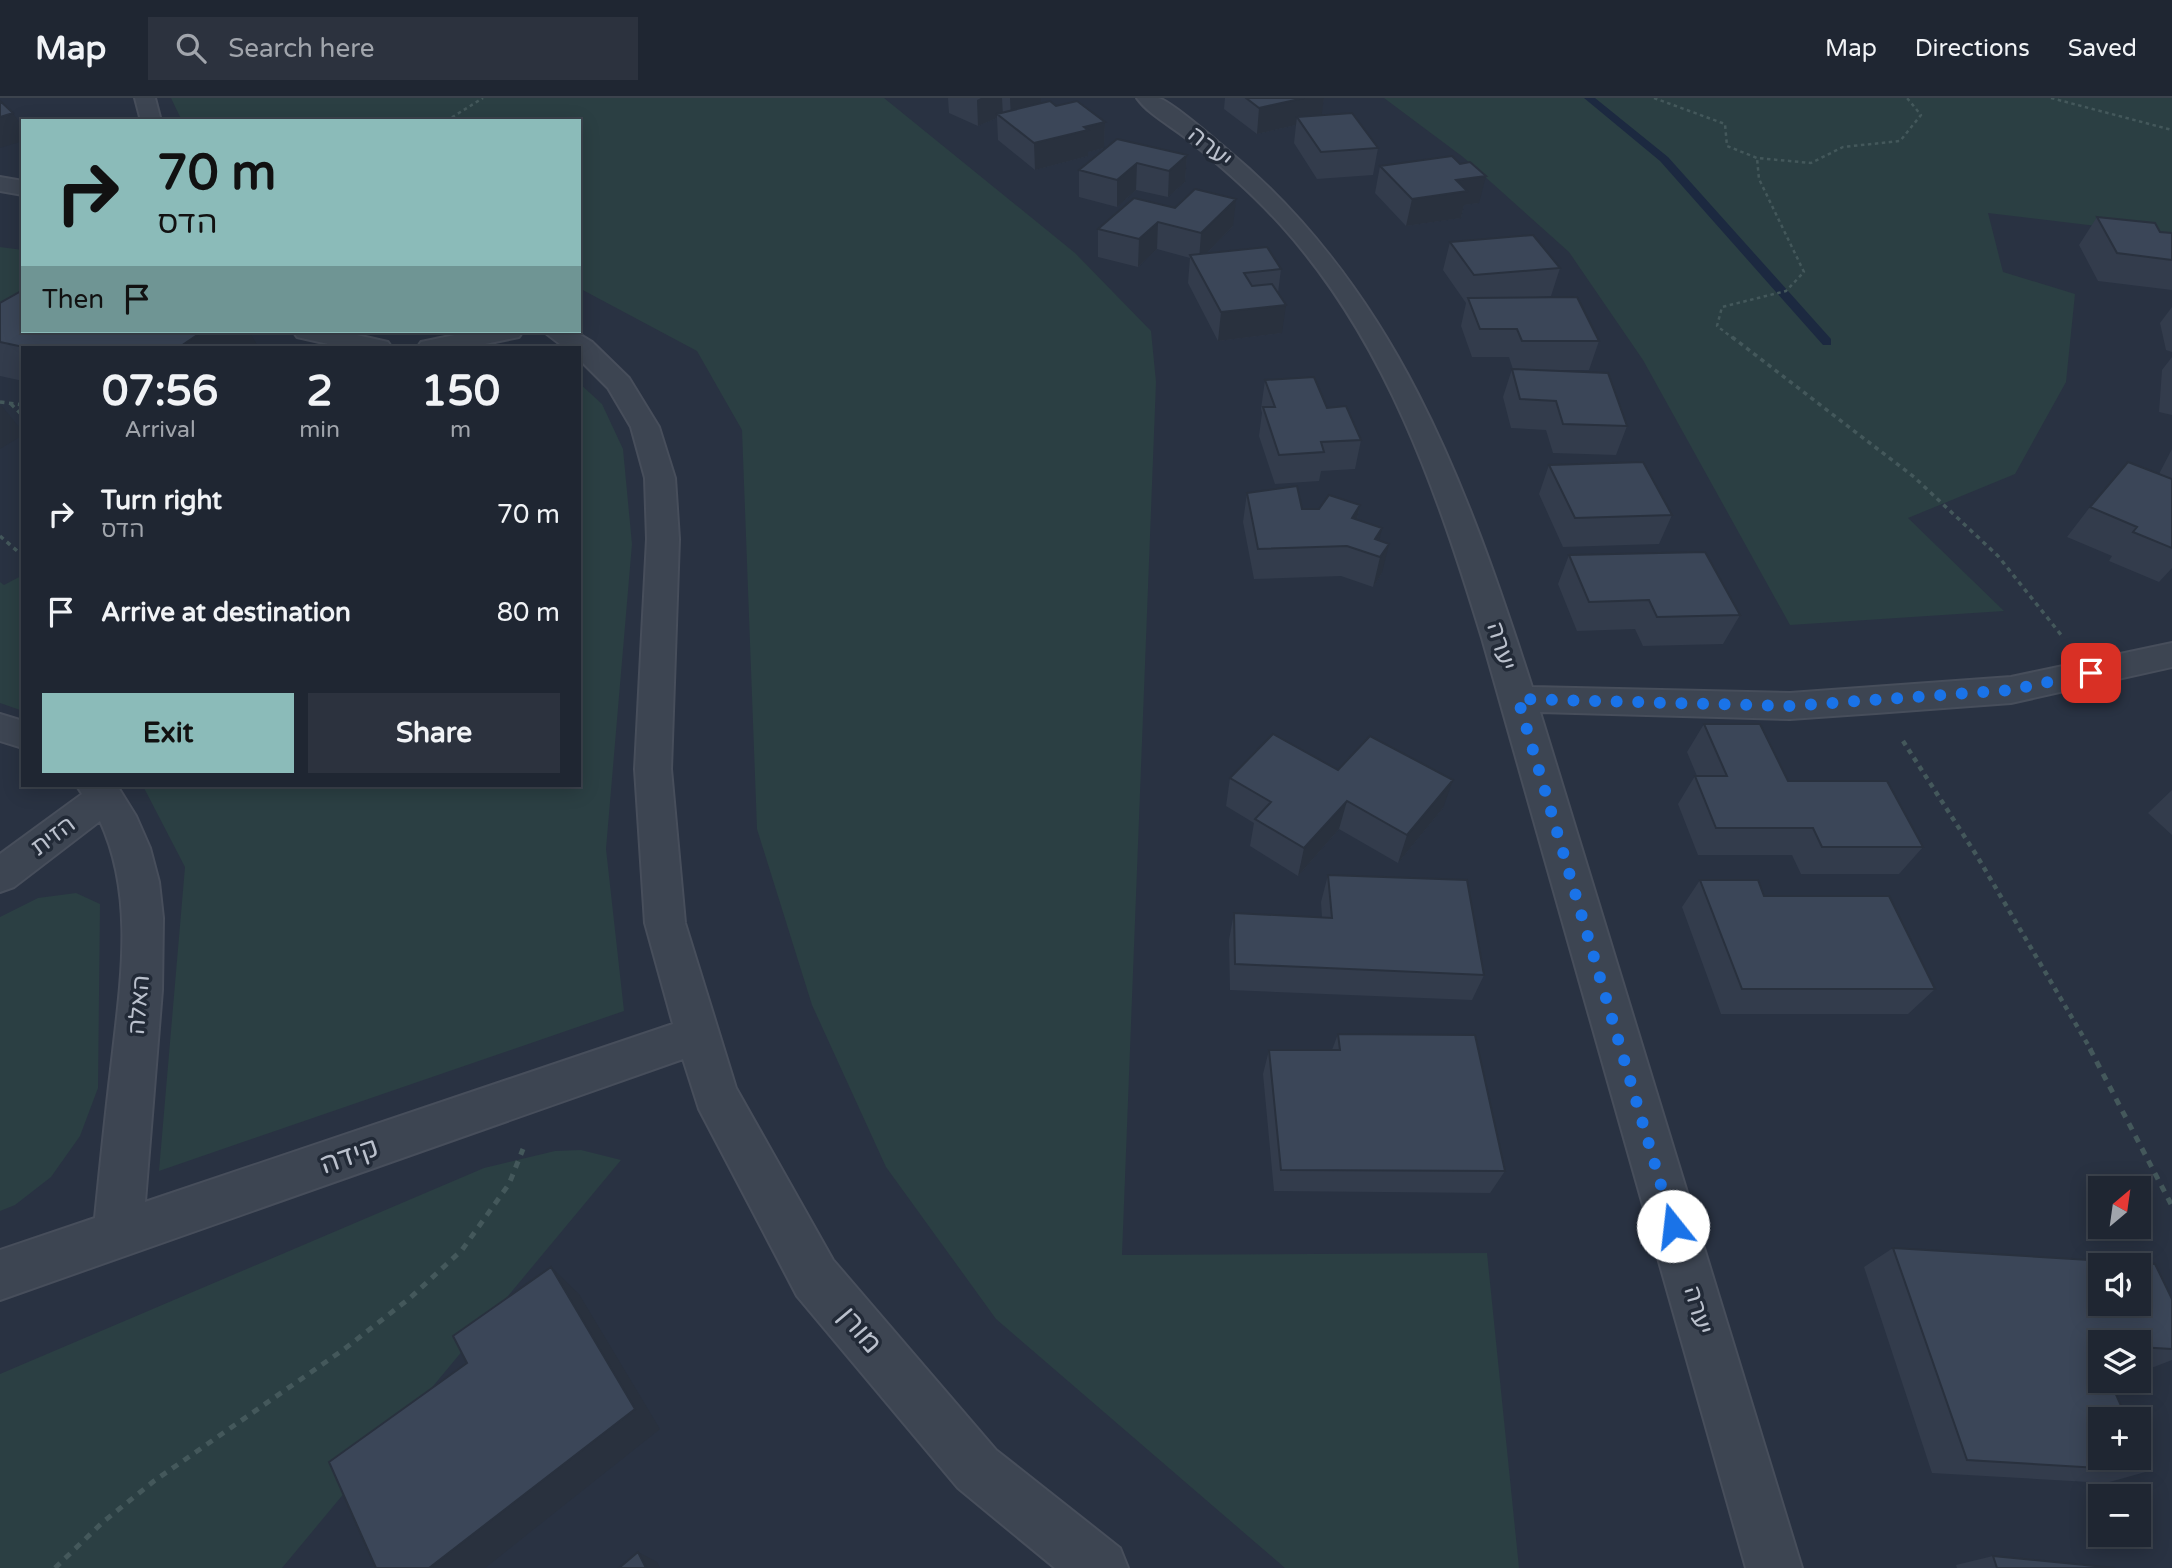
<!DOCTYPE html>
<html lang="en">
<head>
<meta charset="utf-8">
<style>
  body { margin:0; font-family:"Varela Round","Noto Sans Hebrew",sans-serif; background:#2c323e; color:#f1f3f6; height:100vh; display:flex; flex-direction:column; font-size:26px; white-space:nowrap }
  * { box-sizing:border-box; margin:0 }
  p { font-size:23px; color:#a1a5ac }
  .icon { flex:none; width:38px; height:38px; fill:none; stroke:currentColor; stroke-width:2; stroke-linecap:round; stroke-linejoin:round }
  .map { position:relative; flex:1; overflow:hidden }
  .sheet { position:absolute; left:21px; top:248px; width:560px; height:441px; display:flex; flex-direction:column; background:#1f2632; border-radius:0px; box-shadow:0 4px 18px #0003,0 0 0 2px #3c434d }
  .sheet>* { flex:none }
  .banner { position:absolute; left:21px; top:21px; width:560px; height:214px; border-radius:0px; box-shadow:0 4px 18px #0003,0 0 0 2px #3c434d; background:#8bbbb9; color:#111; overflow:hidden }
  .needle { width:46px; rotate:29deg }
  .buttons { position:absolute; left:2088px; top:1078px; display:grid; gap:14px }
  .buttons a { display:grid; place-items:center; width:63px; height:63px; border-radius:0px; background:#1f2632; box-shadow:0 4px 18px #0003,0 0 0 2px #3c434d; font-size:35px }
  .pin { position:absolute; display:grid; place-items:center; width:60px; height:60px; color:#fff; margin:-30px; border-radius:14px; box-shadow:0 4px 10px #0006 }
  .me { position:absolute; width:77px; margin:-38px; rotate:344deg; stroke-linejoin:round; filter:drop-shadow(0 0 5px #0008) }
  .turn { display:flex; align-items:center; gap:24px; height:147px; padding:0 21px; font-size:32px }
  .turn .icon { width:91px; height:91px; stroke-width:2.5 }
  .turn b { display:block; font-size:49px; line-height:60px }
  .then { display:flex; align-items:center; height:66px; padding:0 21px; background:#0003; gap:14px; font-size:26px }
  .eta { display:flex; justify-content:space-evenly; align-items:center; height:119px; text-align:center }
  .eta b { font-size:42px; font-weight:700; line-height:49px }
  .action { display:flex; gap:14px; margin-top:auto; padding:14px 21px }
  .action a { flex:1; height:80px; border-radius:0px; background:#8bbbb9; color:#111; font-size:28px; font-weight:700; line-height:80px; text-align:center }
  .action a+a { background:#2c323e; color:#f1f3f6 }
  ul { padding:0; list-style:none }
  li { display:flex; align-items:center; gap:21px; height:98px; padding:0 21px }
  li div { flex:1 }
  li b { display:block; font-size:26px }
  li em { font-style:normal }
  header { display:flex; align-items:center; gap:42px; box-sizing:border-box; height:98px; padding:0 35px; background:#1f2632; border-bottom:2px solid #3c434d }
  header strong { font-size:33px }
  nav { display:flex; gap:38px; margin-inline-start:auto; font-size:24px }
  .search { width:490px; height:63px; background:#2c323e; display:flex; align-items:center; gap:18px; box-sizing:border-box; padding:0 24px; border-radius:0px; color:#a1a5ac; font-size:26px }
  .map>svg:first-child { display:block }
</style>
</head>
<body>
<header>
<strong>Map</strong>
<div class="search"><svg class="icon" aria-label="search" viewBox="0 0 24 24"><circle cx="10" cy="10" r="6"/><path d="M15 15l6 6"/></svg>Search here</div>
<nav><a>Map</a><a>Directions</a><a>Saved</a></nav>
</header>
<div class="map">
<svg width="2172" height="1470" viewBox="0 0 2172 1470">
  <rect width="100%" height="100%" fill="#293242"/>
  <!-- green -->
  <path fill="#2b3f43" d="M171,0H884L1075,155L1151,233L1156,284L1122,1157L1487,1155L1519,1470H1285L996,1221L886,1069L812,907L757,731L742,332L697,253L579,190V23H182Z
    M1384,0H2172V137L1988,115L2003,174L2075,196L2066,284L2015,376L1908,420L2004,513L1790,527L1643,262L1569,154L1463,59Z
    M0,149L23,152V211L0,225Z
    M579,285L602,306L623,351L632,446L606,751L624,913L159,1073L185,769L143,688H579Z
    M23,477V613L0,605V484L4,487Z
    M76,795L100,806L98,990L80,1038L51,1079L15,1107L0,1113V819L38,800Z
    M581,1052L621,1062L282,1470H0V1276L484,1070L555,1053Z"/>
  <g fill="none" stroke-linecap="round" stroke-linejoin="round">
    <!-- stream -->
    <path fill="#1c2940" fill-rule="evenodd" d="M1584,0H1595L1668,59L1831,241V247H1823L1660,63Z"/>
    <!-- minor casing -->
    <g stroke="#474e5b" stroke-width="4">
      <path id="minor" d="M135,0H155L161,23H141Z
        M1137,0C1143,0 1152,0 1158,0C1170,2 1213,40 1225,50C1396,191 1466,385 1532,589L1790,595L2011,579L2172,545V569L2011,605L1876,615L1790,621L1540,614L1802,1470H1746L1482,540C1437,393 1386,243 1281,127C1252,95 1220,67 1186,40C1171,28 1148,16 1137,0Z
        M0,79L23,83V97L0,93Z
        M293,233H339L388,244L392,250H346L297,239Z
        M474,233H523L519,239L466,250H417L421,244Z
        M543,233H574L592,244L629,280L659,329L675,380L679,441L671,671L685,825L736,990L833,1162L996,1352L1120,1450L1128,1470H1055L958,1390L797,1198L699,1011L683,961L0,1202V1152L95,1120C100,1070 105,1021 111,971C120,889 136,801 100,723L14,789L0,794V756L82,696L77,688L118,689L136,718L150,750L159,784L163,820L162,892L145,1104L673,926L645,825L635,671L647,441L645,380L631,329L608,290L579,261V250H565Z
        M0,616L23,623V650L0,643Z"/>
    </g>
    <!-- path-far3 -->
    <path stroke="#44585b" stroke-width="2.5" stroke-dasharray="3.5 3.5" stroke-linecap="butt" d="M1654,0L1725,26L1727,48L1757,60L1811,65L1843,49L1900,43L1921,17L1907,0
      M2051,0L2172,32
      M446,23L483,0
      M1734,241L1717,228L1722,209L1786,193L1804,174L1759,81L1757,60"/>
    <!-- path-far2 -->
    <path stroke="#44585b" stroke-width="3.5" stroke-dasharray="4.5 4.5" stroke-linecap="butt" d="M1732,239L1914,379L1998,458L2062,538
      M0,304L23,307
      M11,306L23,318
      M0,438L23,458"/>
    <!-- path-far1 -->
    <path stroke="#44585b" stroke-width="4.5" stroke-dasharray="5 5" stroke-linecap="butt" d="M1903,643L1977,758L2091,952"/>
    <!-- path -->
    <path stroke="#44585b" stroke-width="5" stroke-dasharray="7 7" stroke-linecap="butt" d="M2090,951L2172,1108
      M55,1470L103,1424L154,1383L343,1252L410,1200L462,1152L509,1086L523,1051"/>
    <!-- minor -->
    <use href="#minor" fill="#3d4552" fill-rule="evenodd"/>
  </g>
  <!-- wall -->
  <path fill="#333c4c" d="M948,0H1041V5L1056,8L1105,24L1104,50L1088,54V58L1035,72L998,42L997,20L978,28L949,15Z
    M1225,0H1324L1321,17L1378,50L1373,77L1317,81L1294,45L1296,27L1257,36L1224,11Z
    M1187,57L1185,84L1168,99L1136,92L1117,109L1079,99V72Z
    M1380,68L1479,105L1464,107L1461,120L1406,128L1375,95Z
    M1134,100L1233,128L1206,156L1281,171L1278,195L1282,235L1218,243L1188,185L1190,160L1157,151L1138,169L1098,159V131Z
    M2097,119L2172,162V192L2098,183L2079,147Z
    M1450,144L1560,170L1551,198L1536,199L1599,243L1589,272H1539L1627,328L1616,357L1553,355L1546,332L1511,330L1503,299L1512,271H1513L1509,259H1472L1461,228L1466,205L1443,172Z
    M0,205L259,250H23V283L0,278Z
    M2172,209V254L2166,252L2160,225Z
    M2172,259V317L2159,314L2162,272Z
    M1265,282L1327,310L1361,342L1355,371L1321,373L1319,383L1275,386L1259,338L1262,315L1261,311Z
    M2172,351V470L2159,484L2109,463L2112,458L2067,439L2090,409L2159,376Z
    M1549,367L1672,417L1659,446L1563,449L1539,396Z
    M1247,395L1302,411H1319L1360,407L1357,422L1379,443L1382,475L1373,489L1341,478L1254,481L1243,424Z
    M1569,457L1740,517L1723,546L1643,548L1635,531L1577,533L1558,486Z
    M1704,626L1788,683L1923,749L1899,776H1801L1792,757H1698L1678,706L1695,678H1697L1687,654Z
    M1338,672L1443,710L1398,765L1339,731L1298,778L1250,748L1254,725L1226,708L1230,680Z
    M2172,692V737L2148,715Z
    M1328,777L1484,877L1472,902L1230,892L1229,842L1234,815L1322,819L1321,804Z
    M1700,782L1764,798L1935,891L1908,916H1721L1682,809Z
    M1338,936L1505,1073L1490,1095L1274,1093L1263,976L1269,952H1332Z
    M1893,1150L2172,1201V1262L2154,1269L2138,1268V1244H2100V1283L2149,1373L2106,1385L1932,1375L1864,1169Z
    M1993,1458L2115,1470H1957L1956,1467Z"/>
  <!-- shaded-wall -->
  <path fill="#29313e" d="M981,0H1002L1003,18L997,16V20L978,28L977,2Z
    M1010,0H1041V8L1011,21Z
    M1304,0H1324L1321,21L1297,19L1296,27L1257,36L1259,10Z
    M13,15L23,30V43L0,50V19Z
    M1105,24L1104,50L1088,54V58L1035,72L1034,45L1084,29Z
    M1187,57L1185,84L1168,99L1169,73Z
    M1137,65L1136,92L1117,109V82Z
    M1486,78L1479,105L1464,107L1461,120L1406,128L1412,101L1456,82Z
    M1236,101L1233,128L1199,163L1201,135Z
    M1158,124L1157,151L1138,169L1139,141Z
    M1286,207L1282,235L1218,243L1221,214Z
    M203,233H249L259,250H178Z
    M1,307L23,334V337L0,351V308Z
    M1360,407L1354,436L1345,449L1352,420Z
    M1382,430L1376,458L1375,441Z
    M1389,446L1382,475L1373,489L1380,459Z
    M1453,682L1443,710L1398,765L1407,737Z
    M1347,703L1339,731L1298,778L1304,750Z
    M551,1169L579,1196L660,1331L485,1470H429Z
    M638,1454L657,1464L660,1470H646Z"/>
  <!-- building -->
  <path fill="#3b4658" stroke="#29313e" stroke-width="2" fill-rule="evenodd" d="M1246,0H1304L1259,10Z
    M0,3L13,15L0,19Z
    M1050,3L1056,8L1077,3L1105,24L1084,29L1088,32L1034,45L997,16Z
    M1352,15L1378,50L1321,54L1297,19Z
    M1117,41L1187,57L1169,73L1137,65L1117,82L1079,72Z
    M1452,58L1460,66L1470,64L1486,78L1456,82L1467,93L1412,101L1380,68Z
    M1195,91L1236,101L1201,135L1158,124L1139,141L1098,131L1134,100L1175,110Z
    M2097,119L2155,125L2160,134L2172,135V162L2117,155Z
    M1533,137L1560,170L1474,177L1450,144Z
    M1267,149L1281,171L1244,175L1252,188L1272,186L1286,207L1221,214L1190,157Z
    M23,192V233H203L178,250H28L0,244V205Z
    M1577,199L1599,243H1522L1517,231H1480L1468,200Z
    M1512,271L1608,275L1627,328L1563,326L1556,303L1520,301Z
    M1314,279L1327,310L1346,308L1361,342L1321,344L1324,354L1279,357L1263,309H1275L1265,282Z
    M1643,364L1672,417L1575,420L1549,367Z
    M2128,364L2172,381V450L2133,434L2137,429L2090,409Z
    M1297,388L1302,411H1319L1329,397L1360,407L1352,420L1382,430L1375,441L1389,446L1380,459L1347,448L1258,451L1247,395Z
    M1705,454L1740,517L1657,519L1649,502L1589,504L1569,457Z
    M1704,626H1760L1788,683H1887L1923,749H1822L1813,730H1716L1695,678H1727Z
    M1273,636L1338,672L1370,638L1453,682L1407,737L1347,703L1304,750L1255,721L1271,704L1230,680Z
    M1328,777L1467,782L1484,877L1235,866L1234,815L1332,820Z
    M1700,782H1758L1764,798H1889L1935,891H1742Z
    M1338,936L1475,937L1505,1073L1281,1072L1269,952H1340Z
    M1893,1150L2155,1166L2172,1201V1251L2138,1249V1244H2100V1246H2094L2100,1260V1283H2110L2127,1321H2100V1360H2138V1349L2149,1373L1967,1362ZM2100,1167H2138V1206H2100Z
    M551,1169L635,1311L429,1470H376L329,1364L467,1265L453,1238Z
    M638,1454L646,1470H619Z
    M1993,1458L2115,1470H1997Z"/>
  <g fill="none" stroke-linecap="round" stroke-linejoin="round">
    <!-- route -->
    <path stroke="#1a73e8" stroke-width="12" stroke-dasharray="0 21.6" d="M1673,1128L1518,601L1790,608L2011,592L2091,575"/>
  </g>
  <g text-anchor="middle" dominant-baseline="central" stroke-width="7" stroke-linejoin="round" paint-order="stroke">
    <!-- street labels -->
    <g font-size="24" fill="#bac0cc" stroke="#222a37">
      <text transform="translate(1210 49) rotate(40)">יערה</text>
      <text transform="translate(1501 548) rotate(73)">יערה</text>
      <text transform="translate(53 738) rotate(-37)">הזית</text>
      <text transform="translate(139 907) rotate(-85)">האלה</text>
      <text transform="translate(1698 1212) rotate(74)">יערה</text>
    </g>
    <!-- near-street labels -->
    <g font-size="28" fill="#bac0cc" stroke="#222a37">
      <text transform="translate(349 1058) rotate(-19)">קידה</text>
      <text transform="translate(860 1232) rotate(50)">מורן</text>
    </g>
  </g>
</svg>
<div class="buttons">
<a><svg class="needle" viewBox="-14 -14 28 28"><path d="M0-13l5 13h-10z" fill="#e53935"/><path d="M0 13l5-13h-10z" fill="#a1a5ac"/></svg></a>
<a><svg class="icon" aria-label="sound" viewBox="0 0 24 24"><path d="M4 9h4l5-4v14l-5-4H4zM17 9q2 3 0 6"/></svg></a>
<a><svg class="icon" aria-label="layers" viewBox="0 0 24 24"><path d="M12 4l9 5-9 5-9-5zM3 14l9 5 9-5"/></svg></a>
<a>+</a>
<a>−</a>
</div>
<div class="pin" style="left:2091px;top:575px;background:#d93025"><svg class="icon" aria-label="arrive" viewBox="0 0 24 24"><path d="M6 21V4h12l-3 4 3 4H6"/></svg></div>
<svg class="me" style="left:1673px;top:1128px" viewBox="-20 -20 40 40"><circle r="19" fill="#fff"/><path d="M0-13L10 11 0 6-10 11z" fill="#1a73e8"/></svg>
<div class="banner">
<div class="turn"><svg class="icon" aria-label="right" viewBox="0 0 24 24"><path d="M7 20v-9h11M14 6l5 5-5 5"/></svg><div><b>70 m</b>הדס</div></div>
<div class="then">Then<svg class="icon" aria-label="arrive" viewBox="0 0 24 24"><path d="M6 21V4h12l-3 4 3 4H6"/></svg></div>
</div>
<section class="sheet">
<div class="eta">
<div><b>07:56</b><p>Arrival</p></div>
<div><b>2</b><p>min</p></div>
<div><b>150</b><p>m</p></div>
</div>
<ul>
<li><svg class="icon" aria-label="right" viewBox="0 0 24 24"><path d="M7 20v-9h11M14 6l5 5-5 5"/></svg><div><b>Turn right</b><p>הדס</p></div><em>70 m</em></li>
<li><svg class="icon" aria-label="arrive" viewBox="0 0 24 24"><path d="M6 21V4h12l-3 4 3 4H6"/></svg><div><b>Arrive at destination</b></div><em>80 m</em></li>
</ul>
<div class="action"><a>Exit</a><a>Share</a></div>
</section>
</div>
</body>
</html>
